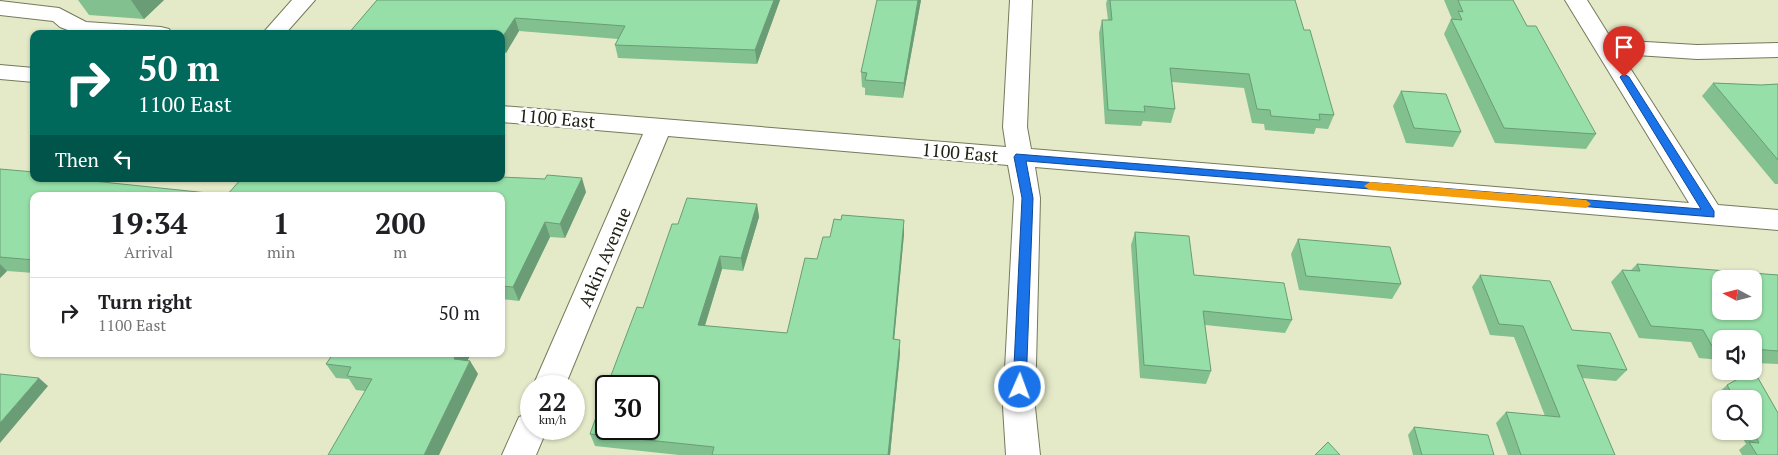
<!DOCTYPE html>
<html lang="en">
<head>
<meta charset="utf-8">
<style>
  body { margin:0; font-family:"PT Serif",serif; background:#f2f2f2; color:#202124; height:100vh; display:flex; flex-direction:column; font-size:19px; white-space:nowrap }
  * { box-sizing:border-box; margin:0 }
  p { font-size:16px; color:#757577 }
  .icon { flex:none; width:28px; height:28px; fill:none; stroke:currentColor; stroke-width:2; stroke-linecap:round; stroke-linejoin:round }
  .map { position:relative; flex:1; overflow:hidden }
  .details { position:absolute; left:30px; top:192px; width:475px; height:165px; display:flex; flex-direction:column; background:#fff; border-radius:10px; box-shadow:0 1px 4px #0004 }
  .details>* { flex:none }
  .guide { position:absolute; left:30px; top:30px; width:475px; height:152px; border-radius:10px; box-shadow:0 1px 4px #0004; background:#00695c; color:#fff; overflow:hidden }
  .needle { width:32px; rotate:277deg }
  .controls { position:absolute; left:1712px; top:270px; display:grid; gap:10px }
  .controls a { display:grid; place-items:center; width:50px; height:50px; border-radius:10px; background:#fff; box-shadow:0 1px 4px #0004; font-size:25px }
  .speed { position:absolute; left:520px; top:375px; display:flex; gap:10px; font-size:25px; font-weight:700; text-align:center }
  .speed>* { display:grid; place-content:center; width:65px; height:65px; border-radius:50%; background:#fff; box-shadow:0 1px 4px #0004; line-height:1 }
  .speed small { font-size:12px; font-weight:400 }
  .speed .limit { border:2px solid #111; border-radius:8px; background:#fff; color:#111 }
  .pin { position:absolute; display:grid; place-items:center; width:42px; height:42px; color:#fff; margin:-51px -21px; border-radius:50% 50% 50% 0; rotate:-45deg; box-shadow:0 0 5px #0007 }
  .pin .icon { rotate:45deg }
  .me { position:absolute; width:55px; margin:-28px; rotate:2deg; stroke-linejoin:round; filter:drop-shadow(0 0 4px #0008) }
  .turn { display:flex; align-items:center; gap:18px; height:105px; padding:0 25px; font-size:22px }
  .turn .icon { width:65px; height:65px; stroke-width:2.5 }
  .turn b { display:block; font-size:35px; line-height:42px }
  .then { display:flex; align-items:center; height:48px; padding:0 25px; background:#0003; gap:10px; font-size:19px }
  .eta { display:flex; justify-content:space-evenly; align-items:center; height:85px; text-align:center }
  .eta b { font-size:30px; font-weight:800; line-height:35px }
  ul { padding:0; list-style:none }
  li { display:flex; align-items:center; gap:15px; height:70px; padding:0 25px; border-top:1px solid #e0e0e0 }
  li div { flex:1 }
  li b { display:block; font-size:19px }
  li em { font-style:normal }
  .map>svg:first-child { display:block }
</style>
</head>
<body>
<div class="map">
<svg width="1778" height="455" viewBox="0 0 1778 455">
  <rect width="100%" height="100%" fill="#e4eac8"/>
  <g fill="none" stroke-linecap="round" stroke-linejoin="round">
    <!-- minor casing -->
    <g stroke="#757a5b" stroke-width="2">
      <path id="minor" d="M292,0H315L285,34H262Z
        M1010,0H1032L1027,127L1031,149L1689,203L1565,0H1587L1612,40L1697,45L1778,43V57L1697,59L1621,54L1718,205L1778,210V230L1035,167L1040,198L1035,407L1040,455H1006L1003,407L1014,198L1008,165L668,136L565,386H533L643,134L501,122V106L1006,147L1003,127Z
        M0,1L59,8L86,22L161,27L169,29L172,34H78L60,27L53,21L0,15Z
        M0,65L34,68V82L0,79Z
        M531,413V429H547L536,455H502L519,417Z"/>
    </g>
    <!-- minor -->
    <use href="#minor" fill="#fff" fill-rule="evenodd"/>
  </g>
  <!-- wall -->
  <path fill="#82c090" d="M78,0H164L144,19L89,15Z
    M377,0H780L757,64L618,58L615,45L618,39L519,31L506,53H501V34H348Z
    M921,0L903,98L865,95V88L862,87L861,72Z
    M1107,0H1295L1304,30L1334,115L1328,129L1316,128L1314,134L1265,130L1264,124L1252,123L1244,88L1172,82L1175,109L1171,123L1143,121L1141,126L1105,124L1099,33L1102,20H1108L1106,4Z
    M1444,0H1513L1527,26L1596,134L1586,149L1495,143L1444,34L1451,19H1452Z
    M1713,83L1761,85L1778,84V184H1775L1702,96Z
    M1401,91L1461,132L1453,147L1406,143L1393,106Z
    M0,169L99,182L227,195L586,192L565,238L550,237L519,301L501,299V196H34V273L7,271L0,278Z
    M757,204L759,217L743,271L722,269L705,326L787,333L817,259L830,237L841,220H904V234L894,339L900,340V353L890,455H679L595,446L590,434L643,308Z
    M1135,232L1194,275L1292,320L1285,333L1205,325L1211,371L1206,384L1140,378L1131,245Z
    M1298,239L1401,284L1392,299L1299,290L1291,254Z
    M1637,264L1778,275V364L1754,363V339H1721V360L1699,358L1691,342L1639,338L1611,282L1622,270H1631Z
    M1480,275L1572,330L1627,370L1616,381L1582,378L1615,455H1508L1496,423L1506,412L1545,416L1514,337L1490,335L1472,287Z
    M333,354H471L467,360L470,361L478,374L365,391L356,390L349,379L336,378L326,364Z
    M1752,371H1754L1778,413V455H1742L1739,450L1746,444L1739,431H1754V399H1721L1718,393L1727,385Z
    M1414,427L1494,455H1413L1408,435Z"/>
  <!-- shaded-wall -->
  <path fill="#6a9c76" d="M131,0H164L144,19Z
    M774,0H780L757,64L755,50Z
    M918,0H921L903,98L904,83Z
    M515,18L519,31L506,53L501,39Z
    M582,178L586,192L565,238L560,224Z
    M757,204L759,217L743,271L741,258Z
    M904,220V234L893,352V339Z
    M545,222L550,237L519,301L513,287Z
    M720,256L722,269L701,338L698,325Z
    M0,264L7,271L0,278Z
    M900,340V353L890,455H888Z
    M456,354H471L461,373L454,359Z
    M470,361L478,374L439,455H424Z
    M39,378L48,386L0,443V423Z"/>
  <!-- building -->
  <path fill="#97dfa8" stroke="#6a9c76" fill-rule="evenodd" d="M377,0H774L755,50L615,45L625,26L515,18L501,39V34H425L396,32L394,34H348Z
    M877,0H918L904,83L865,80L867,73L861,72Z
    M1110,0H1295L1304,30H1310L1334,115L1319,114L1320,120L1271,116L1270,110L1257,109L1249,74L1170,68L1175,109L1144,106L1145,112L1108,110L1102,20H1112Z
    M1458,0H1513L1527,26H1536L1596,134L1504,128L1451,19L1462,20L1458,11L1463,12Z
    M1713,83L1761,85L1778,84V160Z
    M1401,91L1446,94L1461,132L1414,128Z
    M0,169L34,172V179H95L93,181L227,195L241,179H501V177L545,179L547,175L582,178L560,224L545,222L513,287L501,286V196H34V260L0,257Z
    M687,198L757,204L741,258L720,256L698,325L787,333L805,258L817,259L823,237H830L834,219L841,220L842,215L904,220L893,339L900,340L888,455H712L714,447L590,434L606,389V429H649V386H607L637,307L643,308L672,224H678Z
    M1135,232L1189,236L1194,275L1284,283L1292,320L1203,311L1211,371L1144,365Z
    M1298,239L1390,247L1401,284L1306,276Z
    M1637,264L1778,275V351L1754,349V339H1721V347L1712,346L1703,330L1651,326L1622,270L1640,271ZM1721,279H1754V311H1721Z
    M1480,275L1550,281L1572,330L1610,333L1627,370L1577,365L1615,455H1521L1506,412L1560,417L1523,326L1499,324Z
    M333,354H456L454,359L470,361L424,455H328L372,379L347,376L351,367L326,364Z
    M1752,371H1754L1778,413V455H1757L1749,442L1759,443L1753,431H1754V399H1735L1727,385Z
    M0,374L39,378L0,423Z
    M1414,427L1488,435L1494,455H1422Z
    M1328,442L1340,455H1315Z"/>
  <!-- route -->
  <path fill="#1a73e8" stroke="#114b97" d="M1624,74L1629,77L1714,211V217L1026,161L1033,198L1026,387L1024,391H1015L1013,387L1022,198L1014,157L1016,154L1701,209L1620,77Z"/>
  <!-- slow -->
  <path fill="#f59e0b" d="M1370,182L1586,200L1591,204L1586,208L1370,190L1364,186Z"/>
  <g text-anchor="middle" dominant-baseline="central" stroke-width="5" stroke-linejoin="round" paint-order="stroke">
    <!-- street labels -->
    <g font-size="18" fill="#202215" stroke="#fff">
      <text transform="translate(557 118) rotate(5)">1100 East</text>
      <text transform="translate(960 152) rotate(5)">1100 East</text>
      <text transform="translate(604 257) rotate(-67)">Atkin Avenue</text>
    </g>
  </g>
</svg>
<div class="controls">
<a><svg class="needle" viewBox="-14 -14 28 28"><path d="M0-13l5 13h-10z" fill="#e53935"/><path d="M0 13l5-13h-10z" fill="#757577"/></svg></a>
<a><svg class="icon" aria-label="sound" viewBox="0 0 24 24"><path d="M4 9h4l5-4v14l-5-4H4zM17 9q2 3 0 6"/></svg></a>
<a><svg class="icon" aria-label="search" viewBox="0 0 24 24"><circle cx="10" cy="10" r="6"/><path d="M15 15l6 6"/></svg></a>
</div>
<div class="speed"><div>22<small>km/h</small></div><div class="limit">30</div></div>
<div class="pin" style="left:1624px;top:77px;background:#d93025"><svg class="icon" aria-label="arrive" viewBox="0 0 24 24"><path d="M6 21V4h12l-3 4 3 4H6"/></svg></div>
<svg class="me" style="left:1020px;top:387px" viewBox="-20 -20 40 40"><circle r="17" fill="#1a73e8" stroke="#fff" stroke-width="3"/><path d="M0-11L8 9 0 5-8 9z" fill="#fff"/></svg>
<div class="guide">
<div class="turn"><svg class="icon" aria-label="right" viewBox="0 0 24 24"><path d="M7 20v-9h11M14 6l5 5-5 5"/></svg><div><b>50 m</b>1100 East</div></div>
<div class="then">Then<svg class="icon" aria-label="left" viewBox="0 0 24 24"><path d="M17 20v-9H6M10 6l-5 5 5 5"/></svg></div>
</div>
<section class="details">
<div class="eta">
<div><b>19:34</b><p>Arrival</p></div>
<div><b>1</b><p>min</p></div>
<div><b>200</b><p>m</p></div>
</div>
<ul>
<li><svg class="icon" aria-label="right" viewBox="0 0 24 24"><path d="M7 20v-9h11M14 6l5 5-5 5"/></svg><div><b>Turn right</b><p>1100 East</p></div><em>50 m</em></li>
</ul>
</section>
</div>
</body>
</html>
